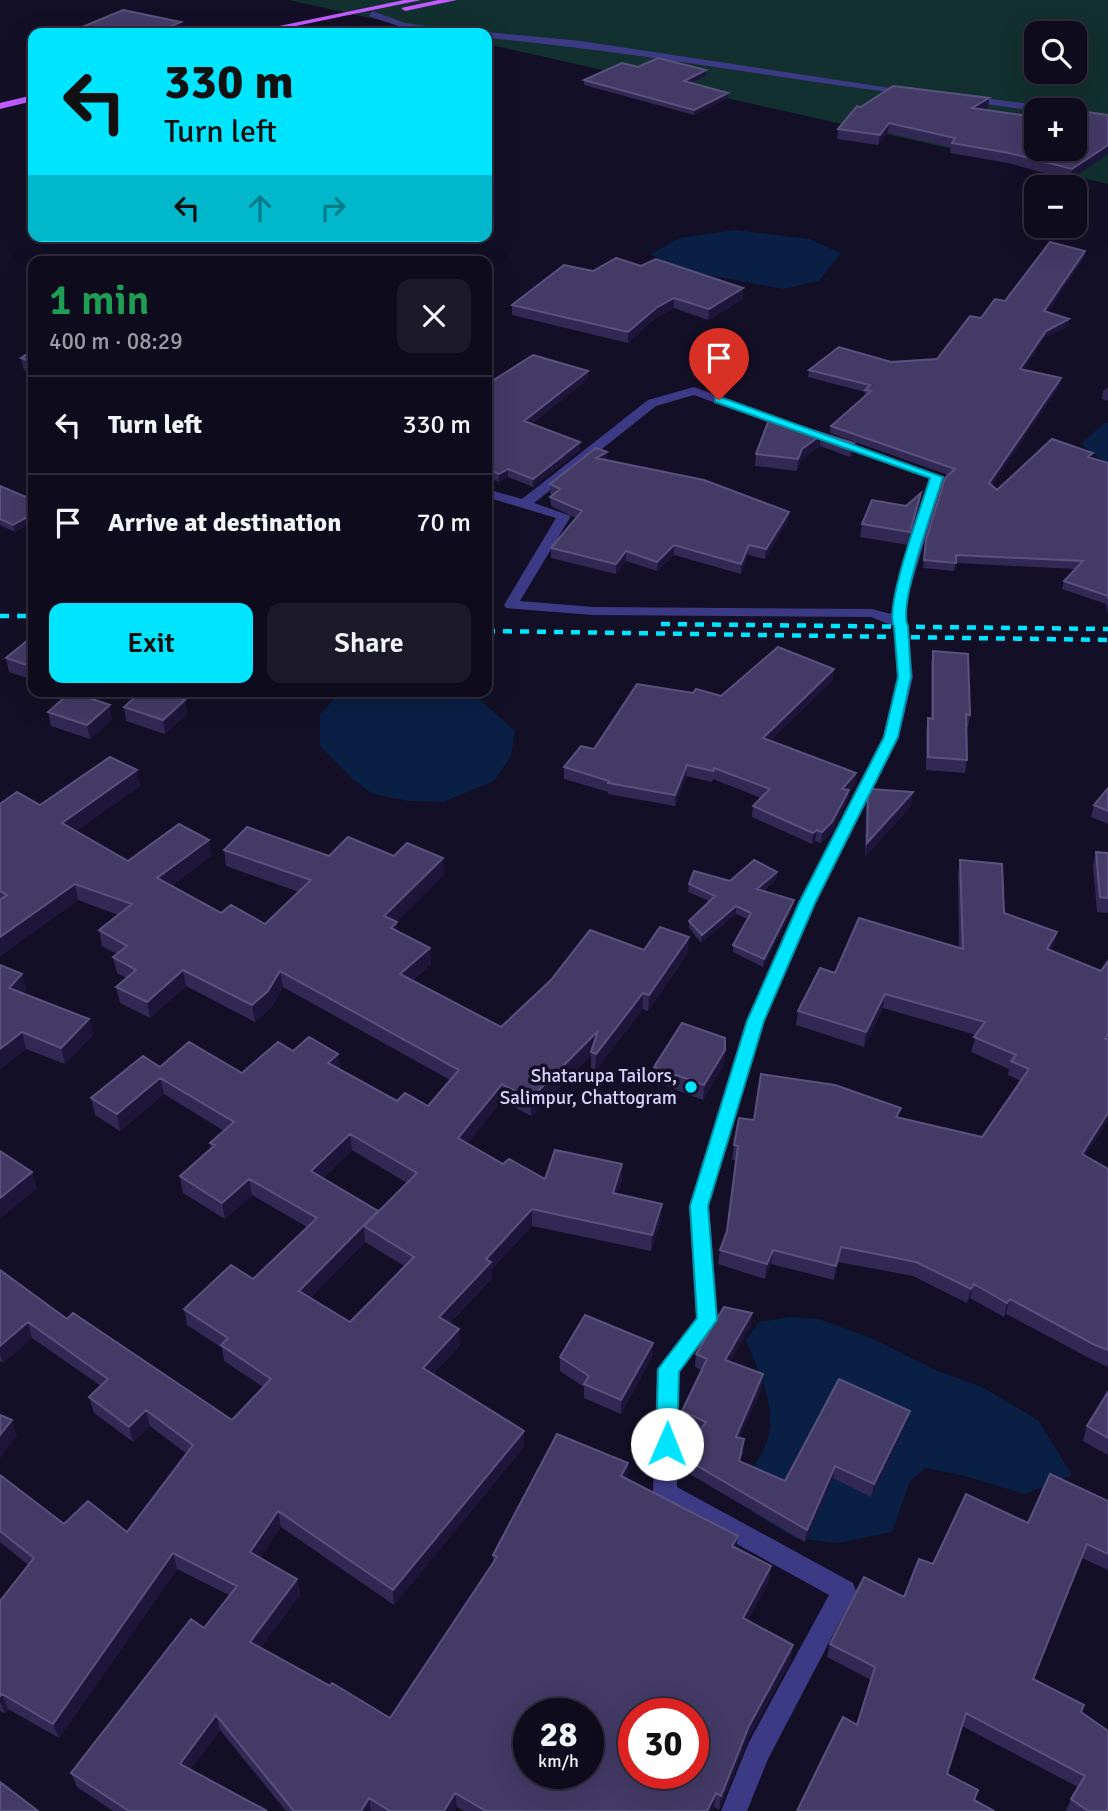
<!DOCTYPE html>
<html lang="en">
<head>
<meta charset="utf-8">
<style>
  body { margin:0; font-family:Signika,sans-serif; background:#1c1929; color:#f1f3f6; height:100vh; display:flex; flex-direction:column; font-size:26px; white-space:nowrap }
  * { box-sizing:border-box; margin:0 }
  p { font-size:23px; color:#9b9ba3 }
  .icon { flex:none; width:38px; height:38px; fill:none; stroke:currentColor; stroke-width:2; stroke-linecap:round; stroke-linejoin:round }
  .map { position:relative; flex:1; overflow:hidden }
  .sheet { position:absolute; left:28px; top:256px; width:464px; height:441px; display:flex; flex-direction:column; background:#0e0b1c; border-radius:14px; box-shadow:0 7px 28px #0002,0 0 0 2px #2e2b3b }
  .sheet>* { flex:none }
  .top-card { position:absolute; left:28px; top:28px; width:464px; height:214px; border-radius:14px; box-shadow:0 7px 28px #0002,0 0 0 2px #2e2b3b; background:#00e5ff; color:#111; overflow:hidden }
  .controls { position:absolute; left:1024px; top:21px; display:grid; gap:14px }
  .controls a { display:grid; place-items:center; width:63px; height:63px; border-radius:14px; background:#0e0b1c; box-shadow:0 7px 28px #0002,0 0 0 2px #2e2b3b; font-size:35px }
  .speed { position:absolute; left:513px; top:1698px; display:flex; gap:14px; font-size:35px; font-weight:700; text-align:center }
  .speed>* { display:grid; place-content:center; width:91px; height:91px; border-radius:50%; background:#0e0b1c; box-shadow:0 7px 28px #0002,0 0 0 2px #2e2b3b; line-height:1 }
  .speed small { font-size:18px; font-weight:400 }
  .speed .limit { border:10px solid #d22; background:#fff; color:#111 }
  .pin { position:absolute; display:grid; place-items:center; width:60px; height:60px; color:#fff; margin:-72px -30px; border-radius:50% 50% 50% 0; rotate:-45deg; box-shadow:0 0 7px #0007 }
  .pin .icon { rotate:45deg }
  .me { position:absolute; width:77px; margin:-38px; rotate:1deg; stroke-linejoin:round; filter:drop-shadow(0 0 5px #0008) }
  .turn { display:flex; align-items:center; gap:24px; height:147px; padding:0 21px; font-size:32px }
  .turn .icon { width:91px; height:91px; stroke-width:2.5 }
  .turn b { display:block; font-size:49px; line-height:60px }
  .lanes { display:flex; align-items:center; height:66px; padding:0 21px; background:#0003; justify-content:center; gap:35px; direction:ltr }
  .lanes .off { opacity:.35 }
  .round { display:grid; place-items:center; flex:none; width:74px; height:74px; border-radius:14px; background:#1c1929 }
  .summary { display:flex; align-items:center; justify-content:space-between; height:119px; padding:0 21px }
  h1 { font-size:42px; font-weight:600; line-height:52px; color:#1e9e55 }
  .action { display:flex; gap:14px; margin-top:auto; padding:14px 21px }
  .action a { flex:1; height:80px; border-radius:14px; background:#00e5ff; color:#111; font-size:28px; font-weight:600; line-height:80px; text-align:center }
  .action a+a { background:#1c1929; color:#f1f3f6 }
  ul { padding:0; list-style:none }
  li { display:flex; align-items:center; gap:21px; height:98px; padding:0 21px; border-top:2px solid #2e2b3b }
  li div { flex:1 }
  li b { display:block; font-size:26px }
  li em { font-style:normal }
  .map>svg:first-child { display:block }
</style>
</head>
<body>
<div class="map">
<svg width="1108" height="1811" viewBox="0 0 1108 1811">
  <rect width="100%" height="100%" fill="#130f26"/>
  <!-- green -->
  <path fill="#12302f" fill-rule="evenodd" d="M289,0H1108V184L487,44L486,33H437ZM1036,33H1074V72H1036ZM1036,110H1074V149H1036Z"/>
  <!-- water -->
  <path fill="#0a1f44" d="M736,230L809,239L841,253L819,281L783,289L682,270L651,254L680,238Z
    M1104,423H1108V465L1081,444Z
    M346,691H460L477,697L515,731L511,756L494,781L443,802L409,801L372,794L353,779L320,746V715L337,695Z
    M790,1317L819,1319L873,1339L938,1371L982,1387L1038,1420L1072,1475L1025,1494L965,1476L926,1468L910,1481L892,1532L838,1543L795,1538L752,1512L742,1496V1480C789,1430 768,1395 746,1340L759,1322Z"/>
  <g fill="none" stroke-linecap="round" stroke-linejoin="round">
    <!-- minor -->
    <path fill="#3d3a85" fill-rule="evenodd" d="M372,11L405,23L475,33L404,28L369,16Z
      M486,32L581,41L916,92L911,95C769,77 629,51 486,38V33H483Z
      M967,96L1054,107L1059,110L1036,111L964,101L962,99Z
      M694,387L795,425L793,428H785L694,395L656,406L534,503L571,516L520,601L593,607L872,609L891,614L930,479L826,441L832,437L837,438L944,477L908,596L904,620L908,626L913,677L899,737L816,903L764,1021L709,1206L718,1320L679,1372L677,1487L853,1583L856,1591L768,1759L747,1811H721L749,1742L829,1595L657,1500L653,1493L657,1369L696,1318L689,1206L746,1021L798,903L883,737L897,677L894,626L871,617L593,615L506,608L504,605L556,518L486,497V489L522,499L648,400Z"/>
    <!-- primary -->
    <path fill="#c25bff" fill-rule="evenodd" d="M404,0H421L262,33H246Z
      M438,0H457L405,11L401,8Z
      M33,95V101L0,109V103Z"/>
    <!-- rail -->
    <path stroke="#00e5ff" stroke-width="4.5" stroke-dasharray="9 8" stroke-linecap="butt" d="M0,616H33
      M661,624L1108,629
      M486,631L1108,640"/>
  </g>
  <!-- wall -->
  <path fill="#312854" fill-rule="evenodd" d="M706,76L691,83L728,93V98L694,115L584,85V80Z
    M989,98L988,108L985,109L1036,149L1108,115V154L1070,180L1008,163L950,153L951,147L888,133L878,145L837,139L838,129L861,107Z
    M1085,251L1084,258L1047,312L1069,319L1068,326L1044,338L1023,370L1061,378L1060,385L992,485L997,490L1092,458L1108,463V615L1106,604L1062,589L1064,581L1075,569L956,563L954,571L923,568L926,540L948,475L830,433L831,426L864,397L865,392L808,377L809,370L937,359L981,318L1005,301Z
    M641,266L743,288V299L708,320L674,308L655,318L628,343L512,315V305L593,271Z
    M33,350V373L24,370L21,358Z
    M588,371V379L531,424L580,442V450L533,487L508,477L499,482L486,477V385Z
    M1108,387V401L1102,399L1103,391Z
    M770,417L854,443L853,454L850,457L820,446L801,460L797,471L755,466L756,454Z
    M607,460L788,521L765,559L748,555L741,574L674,555L657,571L626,561L616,574L551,558V548L576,518L551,506L550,497L553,495L550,494V484Z
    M0,486L33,500V522L15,532L0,525Z
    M921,493L919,506L908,545L860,537L862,524L906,506Z
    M33,641V680L9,672L6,658Z
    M933,651L970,715L968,727H966L967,760L965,773L926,770V731L928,718L931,719V663Z
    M833,680L770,741L855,784L849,791L847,801L831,833L821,843L815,841L812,844L752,817L753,806L761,798L713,779L712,782L686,776L675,806L608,794V792L564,779V767L693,693L721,696Z
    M185,700L187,714L165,734L126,721L124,707Z
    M48,712L112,719L90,739L51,726Z
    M140,786L76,831L128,861L209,840L211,856L171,886L221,913L265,924L299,892L226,866L224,850L329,856H394L444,874L396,921L397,931L430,948L431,964L412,981L501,1027L644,950L688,953L648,1011L643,1009L595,1071L591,1068V1055L531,1116L502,1100L467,1144L503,1164L545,1179L622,1164V1180L617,1194L661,1220L651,1251L532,1226L491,1270L492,1278L450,1323L460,1345L433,1374L524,1447L394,1605L281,1527L260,1558L297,1579L300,1595L260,1648L390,1718L493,1562V1555L628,1463L627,1479L736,1548L771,1566L769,1581L748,1620L791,1660L747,1741L719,1810L714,1807L712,1811H464L457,1807L454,1811H286L220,1730L190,1770L267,1811H113L77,1787L71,1773L204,1628L229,1595L177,1569L59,1738L8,1709L5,1713L0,1711V1601L28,1565L0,1542V1475L64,1524L127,1532L187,1454L150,1426L133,1442L94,1413L89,1397L101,1386L32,1338L3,1363L0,1361V1270L67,1319L232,1420L263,1387L224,1361L222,1348L187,1325L184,1309L253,1279L307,1227L252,1195L225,1219L183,1193L180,1176L211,1148L210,1143L224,1131L164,1094L120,1131L95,1115L91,1098L160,1067L242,1073L293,1051L338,1054L340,1069L397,1101L428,1106L450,1080L283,987L271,1008L255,1022L186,986L150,1018L120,1003L116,987L126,978L117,973L113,957L117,954L102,946L99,930L118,915L78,900L0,956V804L40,805ZM352,1150L407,1183L378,1212L323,1178ZM365,1242L404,1266L350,1322L310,1298Z
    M1108,788V824L1091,817L1094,805Z
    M868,794L911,806L865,857L866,808Z
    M1096,852L1108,853V913L1097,912L1093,866Z
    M960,860L1004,913L1057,932L1053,946L1051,950L1085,1157L1108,1169V1367L1091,1359L1006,1314L1004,1317L970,1298L967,1303L913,1276L838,1262L834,1280L771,1264L765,1279L718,1264L720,1250L727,1231L736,1160H732L734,1145L754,1120L899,1118L982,1137L1021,1081L1008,1075L1009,1069L971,1052L976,1035L883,1008L864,1047L796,1025L798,1011L835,973L959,948L958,875Z
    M777,872L776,879L763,891L793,907L763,967L733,952V945L748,919L736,914L701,943L689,928V921L709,901L688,892L689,884L730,881Z
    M0,965L22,974L26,990L23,993L89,1019L93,1035L65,1064L26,1049L0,1069Z
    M725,1050L724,1064L703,1100L653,1081L654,1067Z
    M751,1325L730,1362L762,1387L739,1438L743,1452L740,1461L785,1481L907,1423L871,1497L833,1478L805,1542L681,1469L682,1457L699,1432L681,1423L682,1411L702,1370L695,1367L696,1354Z
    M560,1357H652L621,1414L584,1398V1387L560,1371Z
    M1108,1392V1455L1083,1441L1087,1426Z
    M1108,1501V1570L1082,1558L1034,1679L1081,1712L1108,1811H1066L1071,1799L1078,1787L962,1726L797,1811L857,1725L871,1680L827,1657L830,1644L904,1597L933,1564L1028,1523Z"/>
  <!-- shaded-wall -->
  <path fill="#1d163a" d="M181,22L182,27L167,33H154Z
    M706,70V76L684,86V81Z
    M728,93V98L694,115V110Z
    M989,98L988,108L971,118L972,108Z
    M889,123L888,133L878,145L880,135Z
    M1108,145V154L1070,180L1072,169Z
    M1085,251L1084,258L1043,319L1044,311Z
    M743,288V299L708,320L709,309Z
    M674,298V308L655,318L628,343V332L656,308Z
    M1069,319L1068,326L1044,338L1019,376L1020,369L1046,331Z
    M588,371V379L524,429V421Z
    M1061,378L1060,385L988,491L989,483Z
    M821,435L820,446L801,460L797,471L798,459L802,449Z
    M580,442V450L533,487V479Z
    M854,443L853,454L850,457L851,445Z
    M607,452V461L596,458Z
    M508,469V477L499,482V474Z
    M921,493L919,506L908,545L910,532Z
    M789,512L788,521L765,559L766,549Z
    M33,514V522L15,532L13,525Z
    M674,545V555L657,571V562Z
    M749,545L748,555L741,574V564Z
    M626,551V561L616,574V564Z
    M834,669L833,680L762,749L763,738Z
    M185,700L187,714L165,734L163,720Z
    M110,705L112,719L90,739L87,725Z
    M687,765L686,776L675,806V795Z
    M137,770L140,786L66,839L62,823Z
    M856,773L855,784L849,791L847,801L831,833L821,843L822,832L842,789Z
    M913,792L911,806L865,857L867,843Z
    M817,830L815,841L812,844L813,833Z
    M209,840L211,856L160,894L157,878Z
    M443,858L444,874L386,932L384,916Z
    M777,872L776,879L756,896L757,889Z
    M75,884L78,900L0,956V937Z
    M794,900L793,907L763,967L764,959Z
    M736,906V914L701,943L702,935Z
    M397,922L398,938L391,928Z
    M1057,932L1053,946L1044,963L1047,949Z
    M689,937L688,953L648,1011L649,995Z
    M430,948L431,964L401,990L400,974Z
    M183,970L186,986L150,1018L147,1002Z
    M280,971L283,987L271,1008L255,1022L252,1005Z
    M22,974L26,990L13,1004L9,988Z
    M643,993V1009L595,1071L596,1054Z
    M885,994L883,1008L864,1047L866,1032Z
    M89,1019L93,1035L65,1064L61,1048Z
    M598,1031L591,1055L531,1116L530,1099Z
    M22,1032L26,1049L0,1069V1049Z
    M725,1050L724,1064L703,1100L704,1085Z
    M338,1054L340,1070L328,1063Z
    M160,1078L164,1094L120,1131L117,1114Z
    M502,1084V1100L459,1154L458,1138Z
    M1108,1113V1121L1077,1169L1082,1154Z
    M350,1134L352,1150L313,1187L311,1171Z
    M622,1164V1180L612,1209L613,1193Z
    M32,1172L37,1188L0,1219V1198Z
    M249,1179L252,1195L225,1219L222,1203Z
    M662,1204L661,1220L651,1251L652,1235Z
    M532,1209V1226L491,1270L492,1278L440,1333L439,1317L486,1259Z
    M364,1226L365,1242L301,1307L299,1291Z
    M841,1247L838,1262L834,1280L836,1266Z
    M773,1250L771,1264L765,1279L767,1264Z
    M974,1284L970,1298L967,1303L971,1289Z
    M1010,1299L1006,1314L1004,1317L1007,1303Z
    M752,1313L751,1325L724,1373L725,1360Z
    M28,1322L32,1338L3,1363L0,1354V1346Z
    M459,1329L460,1345L424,1384L423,1368Z
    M653,1343L652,1357L621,1414V1400Z
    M763,1374L762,1387L734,1450L736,1437Z
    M146,1410L150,1426L133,1442L129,1427Z
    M910,1411L907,1423L871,1497L874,1484Z
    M12,1420L17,1436L0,1458V1435Z
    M524,1431V1447L394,1605L393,1590Z
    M628,1463L627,1479L621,1476Z
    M835,1466L833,1478L805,1542L807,1530Z
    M278,1511L281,1527L254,1567L250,1552Z
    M738,1536L736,1551L732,1546Z
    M173,1553L177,1569L59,1738L53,1724Z
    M771,1566L769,1581L741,1633L743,1618Z
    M297,1579L300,1595L253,1657L250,1642Z
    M793,1645L791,1660L747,1741L719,1810L721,1796L749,1726Z
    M2,1694L8,1709L5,1713L0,1702V1696Z
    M216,1715L220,1730L184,1778L180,1764Z
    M455,1793L457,1807L454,1811H444Z
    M716,1793L714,1807L712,1811H707Z
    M369,1798L371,1811H361Z"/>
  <!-- building -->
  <path fill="#433a66" stroke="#5a527e" stroke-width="2" fill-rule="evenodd" d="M123,10L181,22L154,33H74L70,32Z
    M658,58L706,70L684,81L728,93L694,110L584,80L622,63L638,67Z
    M893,86L989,98L972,108L1036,117V149H1074V110H1059L1060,108L1108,115V145L1072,169L1009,153L952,143L955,138L889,123L880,135L838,129L857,106L861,107Z
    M1050,242L1085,251L1044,311L1069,319L1046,331L1020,369L1061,378L989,483L997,490L1052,439L1093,453L1088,457L1108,463V599V596L1064,581L1083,561L956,555V563L924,560L926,540L945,478L955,469L831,426L871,391L865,390L870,385L809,370L839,347L891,362L937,359L970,316L981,318L995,299L1005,301Z
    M616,258L641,266L656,259L743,288L709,309L674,298L656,308L628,332L512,305L564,265L593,271Z
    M33,350V362L21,358Z
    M533,355L588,371L524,421L580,442L533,479L508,469L499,474L486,469V385Z
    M770,417L854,443L851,445L821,435L802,449L798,459L756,454Z
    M596,448L607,452L596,458L704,480L789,512L766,549L749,545L741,564L674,545L657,562L626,551L616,564L551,548L582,511L550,497L560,489L550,484Z
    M0,486L33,500V514L13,525L0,519Z
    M921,493L910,532L862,524L872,500L906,506Z
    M28,640L33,641V667L6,658Z
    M778,647L834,669L763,738L856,773L842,789L849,790L832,822L822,832L817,830L813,833L753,806L770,789L714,768L713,771L687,765L675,795L608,783L609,781L564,767L581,746L594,749L637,684L693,693L696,689L721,696Z
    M933,651L968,654L970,715L966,714L967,760L928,757V718L933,719Z
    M142,691H156L185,700L163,720L124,707Z
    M71,692L110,705L87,725L48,712Z
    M110,757L137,770L62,823L128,861L179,824L209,840L157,878L221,913L231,905L265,924L311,880L224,850L247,827L329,856L348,837L394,856L407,843L443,858L384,916L397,922L391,928L430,948L400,974L501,1027L551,980L590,930L644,950L660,927L689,937L649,995L643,993L596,1054L591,1052L598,1031L530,1099L502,1084L458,1138L503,1164L509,1159L545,1179L555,1150L622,1164L613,1193L662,1204L652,1235L532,1209L486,1259L491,1262L439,1317L459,1329L423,1368L524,1431L393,1590L278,1511L250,1552L297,1579L250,1642L330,1686L332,1683L390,1718L497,1557L493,1555L557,1434L628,1463L621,1476L738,1536L732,1546L771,1566L743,1618L793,1645L749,1726L721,1796L716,1793L707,1811H486L455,1793L444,1811H390L369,1798L361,1811H294L216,1715L180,1764L267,1811H129L71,1773L191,1619L204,1628L237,1586L173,1553L53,1724L2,1694L0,1696V1601L34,1558L0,1531V1475L64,1524L88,1501L127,1532L193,1445L146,1410L129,1427L89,1397L108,1379L28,1322L0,1346V1270L67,1319L73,1313L232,1420L271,1379L221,1345L228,1338L184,1309L231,1265L253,1279L317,1218L249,1179L222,1203L180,1176L215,1145L210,1143L234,1122L160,1078L117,1114L91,1098L143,1056L160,1067L189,1042L242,1073L278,1042L293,1051L309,1037L338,1054L328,1063L397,1101L405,1093L428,1106L459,1070L280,971L268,991L252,1005L183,970L147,1002L116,987L136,970L113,957L127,946L99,930L132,904L75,884L0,937V900L7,895L0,891V804L17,792L40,805ZM350,1134L417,1173L364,1226L414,1257L350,1322L299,1291L378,1211L311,1171ZM528,1713H588V1773H528ZM634,1713H693V1773H634Z
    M1108,788V811L1094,805Z
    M871,789L913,792L867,843L868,794Z
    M1096,852L1108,853V898L1100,897Z
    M754,860L777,872L757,889L794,900L764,959L733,945L751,913L736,906L702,935L689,921L715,896L689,884L694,871L730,881Z
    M960,860L1002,864L1004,913L1057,932L1047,949L1101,971L1108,961V1034L1105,1039H1108V1113L1082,1154L1108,1169V1350L1095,1345L1010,1299L1007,1303L974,1284L971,1289L916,1262L841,1247L836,1266L773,1250L767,1264L720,1250L727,1231L738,1146L734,1145L739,1118L754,1120L761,1074L835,1085L901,1108L896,1117L982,1137L1029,1069L1011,1061L1016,1055L974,1037L985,1022L885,994L866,1032L798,1011L820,968L835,973L859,918L963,949Z
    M0,965L22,974L9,988L89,1019L61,1048L22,1032L0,1049Z
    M682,1023L725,1038V1050L704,1085L654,1067Z
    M0,1151L32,1172L0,1198Z
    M724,1307L752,1313L725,1360L763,1374L736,1437L744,1439L739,1461L785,1481L839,1379L910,1411L874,1484L835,1466L807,1530L682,1457L706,1422L682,1411L707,1359L696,1354Z
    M585,1315L653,1343L621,1400L584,1384L589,1376L560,1357Z
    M1108,1392V1438L1087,1426Z
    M0,1415L12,1420L0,1435Z
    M1050,1474L1108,1501V1554L1087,1544L1033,1679L1084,1705L1081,1712L1108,1731V1808L1106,1811H1088L1071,1799L1085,1776L966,1713L947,1774L978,1790L974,1800L994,1811H797L843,1717L857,1725L875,1667L830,1644L864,1577L904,1597L919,1559L933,1564L966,1494L1028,1523Z
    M0,1782L38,1811H0Z"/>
  <!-- route -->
  <path fill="#00e5ff" stroke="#0095a6" stroke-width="2" d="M715,398H723L943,477C935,504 897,606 908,626L911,677L898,737L815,903L764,1021L708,1206L717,1320L679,1372L677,1444L674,1450L667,1453L659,1450L656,1444L658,1369L697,1318L690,1206L747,1021L799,903L884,737L898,677L894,626C884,606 922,505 930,478L715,402Z"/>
  <!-- markers -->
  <circle fill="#00e5ff" stroke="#130f26" stroke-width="2.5" cx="691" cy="1087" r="7"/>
  <g text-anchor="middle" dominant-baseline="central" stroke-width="7" stroke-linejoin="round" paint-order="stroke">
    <!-- poi labels -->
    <g font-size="19" fill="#d9d4ff" stroke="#130f26" text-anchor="end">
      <text x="677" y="1076">Shatarupa Tailors,<tspan x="677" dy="22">Salimpur, Chattogram</tspan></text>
    </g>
  </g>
</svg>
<div class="controls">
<a><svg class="icon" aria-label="search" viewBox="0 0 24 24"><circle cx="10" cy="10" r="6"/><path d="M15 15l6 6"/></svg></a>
<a>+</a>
<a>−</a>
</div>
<div class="speed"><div>28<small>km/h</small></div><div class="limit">30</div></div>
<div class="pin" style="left:719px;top:400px;background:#d93025"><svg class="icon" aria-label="arrive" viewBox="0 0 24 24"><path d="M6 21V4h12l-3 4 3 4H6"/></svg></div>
<svg class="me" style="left:667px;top:1444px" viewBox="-20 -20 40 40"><circle r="19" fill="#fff"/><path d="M0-13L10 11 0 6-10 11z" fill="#00e5ff"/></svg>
<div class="top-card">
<div class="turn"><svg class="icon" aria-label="left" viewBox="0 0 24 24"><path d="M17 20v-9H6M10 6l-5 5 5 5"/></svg><div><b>330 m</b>Turn left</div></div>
<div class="lanes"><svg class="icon" aria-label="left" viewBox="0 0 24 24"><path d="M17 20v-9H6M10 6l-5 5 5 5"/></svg><svg class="icon off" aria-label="ahead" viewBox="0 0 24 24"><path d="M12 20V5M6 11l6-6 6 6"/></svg><svg class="icon off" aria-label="right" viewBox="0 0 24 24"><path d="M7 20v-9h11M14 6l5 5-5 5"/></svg></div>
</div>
<section class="sheet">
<div class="summary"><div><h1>1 min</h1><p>400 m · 08:29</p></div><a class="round"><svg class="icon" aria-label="close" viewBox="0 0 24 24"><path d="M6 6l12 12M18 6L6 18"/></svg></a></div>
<ul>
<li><svg class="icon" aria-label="left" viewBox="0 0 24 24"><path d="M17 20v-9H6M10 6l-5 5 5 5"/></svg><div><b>Turn left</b></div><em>330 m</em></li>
<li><svg class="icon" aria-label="arrive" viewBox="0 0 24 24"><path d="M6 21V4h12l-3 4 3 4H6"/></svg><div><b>Arrive at destination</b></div><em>70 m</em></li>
</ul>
<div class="action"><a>Exit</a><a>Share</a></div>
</section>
</div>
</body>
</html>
